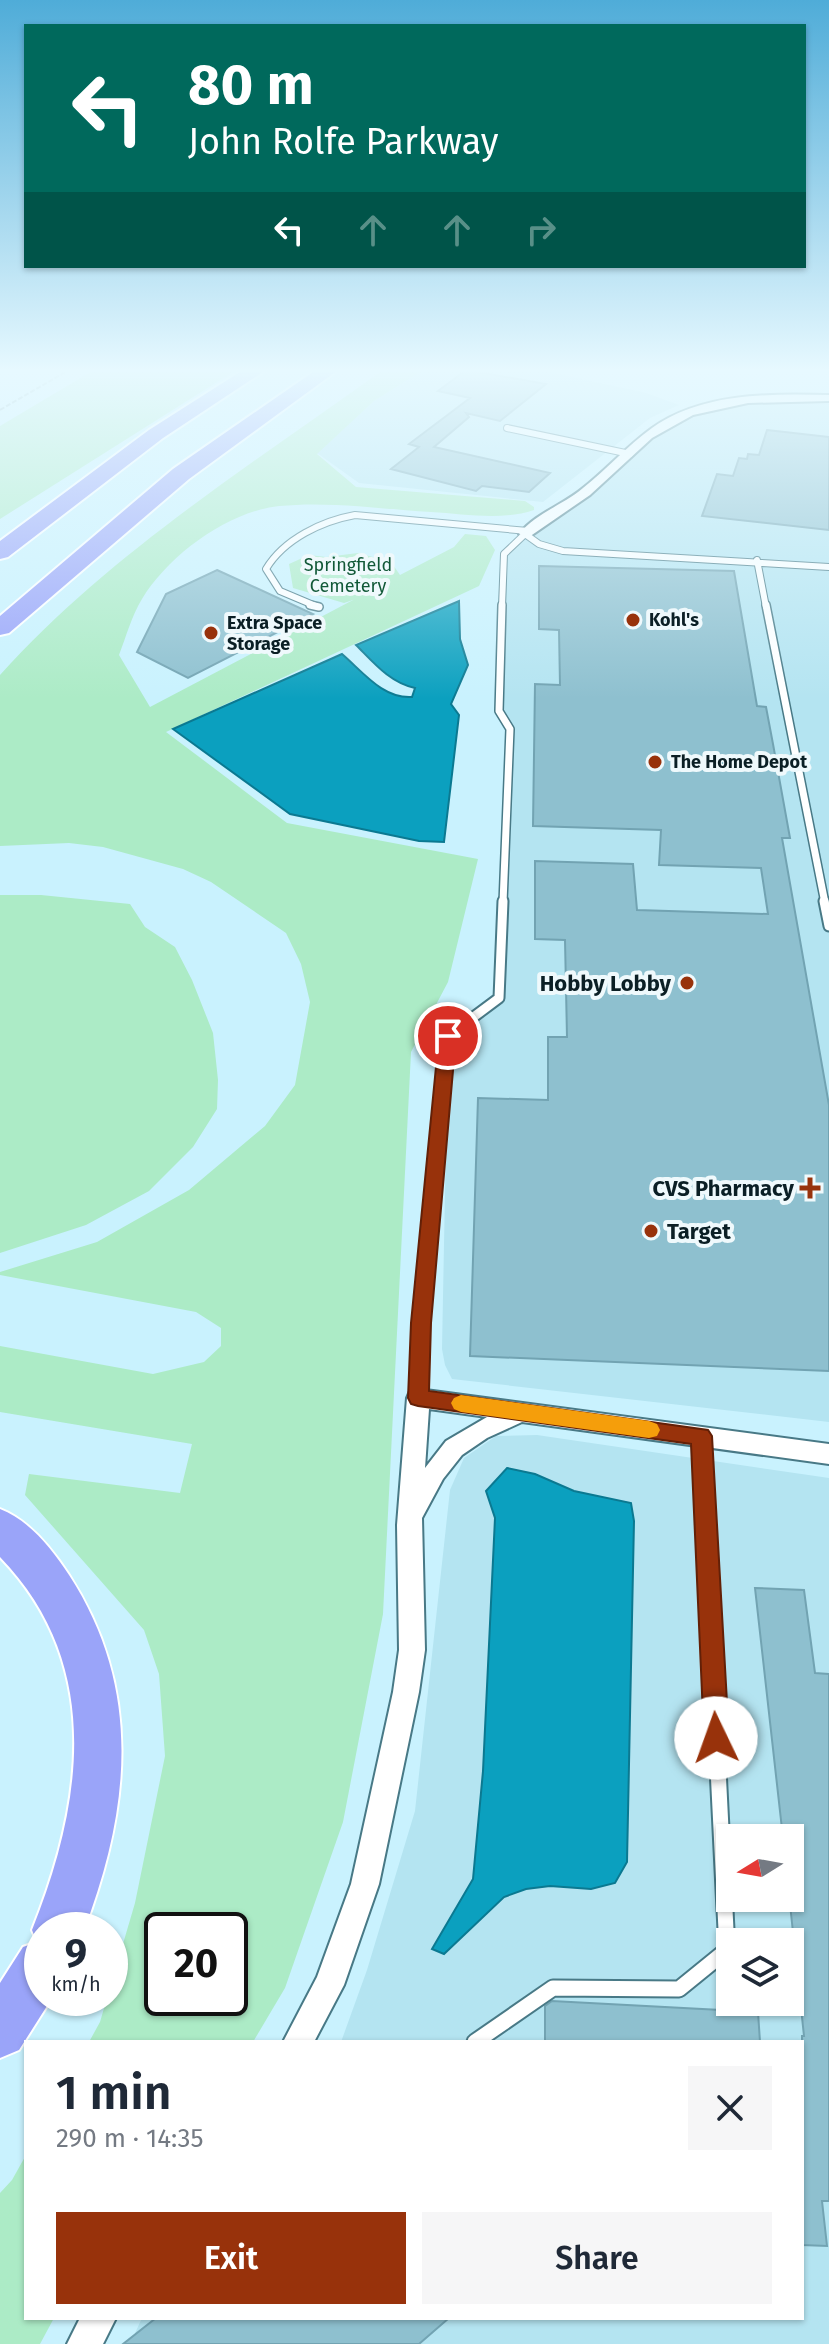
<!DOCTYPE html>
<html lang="en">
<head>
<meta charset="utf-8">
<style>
  body { margin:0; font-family:"Fira Sans",sans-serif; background:#f6f6f7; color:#1f2937; height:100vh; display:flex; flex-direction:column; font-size:30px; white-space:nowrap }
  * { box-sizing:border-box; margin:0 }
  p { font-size:26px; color:#747a83 }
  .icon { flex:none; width:44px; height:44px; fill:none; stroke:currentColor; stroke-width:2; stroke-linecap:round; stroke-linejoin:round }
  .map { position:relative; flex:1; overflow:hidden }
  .details { position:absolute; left:24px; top:2040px; width:780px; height:280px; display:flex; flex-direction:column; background:#fff; border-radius:0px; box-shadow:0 2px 6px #0004 }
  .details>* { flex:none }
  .top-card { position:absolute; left:24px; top:24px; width:782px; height:244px; border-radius:0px; box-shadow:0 2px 6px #0004; background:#00695c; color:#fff; overflow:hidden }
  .needle { width:52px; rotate:259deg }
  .tools { position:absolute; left:716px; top:1824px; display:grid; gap:16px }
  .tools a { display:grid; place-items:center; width:88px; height:88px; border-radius:0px; background:#fff; box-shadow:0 2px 6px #0004; font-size:40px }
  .speed { position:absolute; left:24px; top:1912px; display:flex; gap:16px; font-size:40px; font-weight:700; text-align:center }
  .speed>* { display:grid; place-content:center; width:104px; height:104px; border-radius:50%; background:#fff; box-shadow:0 2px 6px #0004; line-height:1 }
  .speed small { font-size:20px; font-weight:400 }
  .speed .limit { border:4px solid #111; border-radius:12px; background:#fff; color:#111 }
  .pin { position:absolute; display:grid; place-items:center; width:68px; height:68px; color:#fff; margin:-34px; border:4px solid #fff; border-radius:50%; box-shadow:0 2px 8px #0007 }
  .me { position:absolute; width:88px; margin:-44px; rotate:357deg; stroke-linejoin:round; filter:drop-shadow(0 0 6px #0008) }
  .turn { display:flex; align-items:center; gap:28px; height:168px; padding:0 32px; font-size:36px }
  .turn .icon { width:104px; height:104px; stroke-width:2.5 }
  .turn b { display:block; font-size:56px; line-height:68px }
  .lanes { display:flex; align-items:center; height:76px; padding:0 32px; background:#0003; justify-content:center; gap:40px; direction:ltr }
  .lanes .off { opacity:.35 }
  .round { display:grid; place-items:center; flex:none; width:84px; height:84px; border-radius:0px; background:#f6f6f7 }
  .head { display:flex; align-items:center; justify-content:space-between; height:136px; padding:0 32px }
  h1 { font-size:48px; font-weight:600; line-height:60px }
  .primary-button { display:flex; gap:16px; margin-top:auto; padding:16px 32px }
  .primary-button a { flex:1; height:92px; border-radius:0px; background:#98320b; color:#fff; font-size:32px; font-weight:600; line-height:92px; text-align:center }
  .primary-button a+a { background:#f6f6f7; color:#1f2937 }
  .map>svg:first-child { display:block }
</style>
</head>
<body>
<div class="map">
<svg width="829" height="2344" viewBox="0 0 829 2344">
  <rect width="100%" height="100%" fill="#c9f2fe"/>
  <!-- built -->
  <path fill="#b4e4f1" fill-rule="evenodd" d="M423,370H541L646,393L679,405L650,418L543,502L359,483L317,453L374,401Z
    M829,398V1422L452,1379L445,1365L442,1349L448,1036L499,998L510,729L499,711L504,554L667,423L718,405Z
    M537,1435L829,1478V2344H130L142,2318H802V2042H341L367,1970L415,1811L450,1490L464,1458L496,1436ZM730,1838H790V1898H730ZM730,1942H790V2002H730Z"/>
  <!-- green -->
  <path fill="#acebc6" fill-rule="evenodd" d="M94,370H236L0,519V426Z
    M383,370H423L374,401L317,454L356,487L525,501L534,507V510C501,521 465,514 431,512C381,509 329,501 279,506C227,512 169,555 142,599C132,615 126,637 119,655L150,707L353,600L344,603L293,588L289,564L309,555L326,557L358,553L391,562L400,575L454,547L465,534L486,536L495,550L479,586L166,732L287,823L478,859L448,982L411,1052L383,1614L343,1822L285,1988L253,2042H89L100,2022L107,1998H110V1988L135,1903L165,1756L159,1674L144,1630L25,1495L29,1474L180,1493L192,1444L0,1412V1346L153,1374L204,1362L221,1346V1328L196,1312L0,1275V1272L97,1242L189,1190L265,1126L295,1085L310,1002L301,964L286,933L211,882L183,869L103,847L69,843L0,846V675C109,554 251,465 383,370ZM230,1930V1998H162V1930Z
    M0,895H41L130,904L145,927L175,947L192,980L213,1033L218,1080L217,1109L193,1147L149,1191L86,1225L0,1253Z
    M26,2155V2318H54L40,2344H0V2193L12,2180Z"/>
  <!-- water -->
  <path fill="#0ba0bf" stroke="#0b7991" stroke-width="2" d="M459,601L460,639L468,665L451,704L459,715L444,842L419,841L290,814L173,729L342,654C363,672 383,699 412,697L415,688C390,683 373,662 356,645Z
    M507,1468L535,1474L574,1491L631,1503L634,1521L627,1862L615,1883L591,1889L550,1886L526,1889L504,1897L444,1954L432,1949L473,1879L483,1771L495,1518L486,1491Z"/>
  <!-- building -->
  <path fill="#8ec0cf" stroke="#72a3b2" stroke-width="2" d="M466,370L546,384L500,421L466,413L469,417L434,447L550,473L529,492L482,486L476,491L391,469L419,447L409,444L470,398L438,391Z
    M767,430L829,437V530L702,516L717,474L733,476L739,458L747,459L748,454L759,455Z
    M539,566L734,571L757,706L766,707L773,744L790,838H782L829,1105V1371L470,1356L478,1098L548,1100V1037H567L565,940L535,939V861L633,864L637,910L768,914L761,868L659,865L661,830L533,826L535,684L560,685L559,630L539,629Z
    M217,570L313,614L188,678L137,652L166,594Z
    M755,1588L804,1590L815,1673L829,1674V2201H822L827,2246L802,2245V2036H804L790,1904V1838H783Z
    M552,2001L758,2012L760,2042H545V2006Z
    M156,2318H449L419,2344H123Z"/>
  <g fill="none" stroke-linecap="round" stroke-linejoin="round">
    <!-- lane-far4 casing -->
    <g stroke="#487986" stroke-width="8">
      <path id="lane-far4" d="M507,428L630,454
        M757,560L766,607
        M318,607L280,591L266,569C284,539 322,521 355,515L528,531
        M502,607L504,554L525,534L539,544L563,551L829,567"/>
    </g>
    <!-- lane-far3 casing -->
    <g stroke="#487986" stroke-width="10">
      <path id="lane-far3" d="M310,605L319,607
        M502,605L499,711L510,729L503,903
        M766,605L825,903"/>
    </g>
    <!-- lane-far2 casing -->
    <g stroke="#487986" stroke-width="13">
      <path id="lane-far2" d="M824,901L829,926
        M425,1278L448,1036L499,998L503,901"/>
    </g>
    <!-- lane-far1 casing -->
    <g stroke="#487986" stroke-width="16">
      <path id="lane-far1" d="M418,1398L425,1276
        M701,1436L717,1750"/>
    </g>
    <!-- lane casing -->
    <g stroke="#487986" stroke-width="19">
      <path id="lane" d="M475,2042L553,1988L679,1989L727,1950L717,1748"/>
    </g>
    <!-- street casing -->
    <g stroke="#487986" stroke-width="4">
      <path id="street" d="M829,395V401L748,403L693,415L652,438L590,495L529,537L519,534C536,513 563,505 583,488C607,469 627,446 652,428C703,392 769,394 829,395Z
        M418,1389L829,1444V1464L522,1422L487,1438L462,1455L443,1479L422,1518L425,1650L419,1692L379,1884L344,1985L314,2042H283L317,1977L351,1884L393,1692L399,1650L397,1525L407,1398L410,1391ZM429,1409L487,1417L446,1441L425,1468Z
        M80,2318H116L103,2344H67Z"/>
    </g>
    <!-- highway casing -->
    <g stroke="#fff" stroke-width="4">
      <path id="highway" d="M243,370H266L163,438L8,557L0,559V541L149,430Z
        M316,370H338L189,479L9,633L0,635V616L173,469Z
        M0,1509C29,1520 52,1549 69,1575C143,1689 130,1809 84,1930H42V1998H52L19,2050L0,2058V1983L23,1947L37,1942L32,1930C83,1803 104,1664 0,1557Z"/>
    </g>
    <!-- path -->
    <path stroke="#8badb7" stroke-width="2" stroke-dasharray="5 2" stroke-linecap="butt" d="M0,410L69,370"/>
    <!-- lane-far4 -->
    <use href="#lane-far4" stroke="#fff" stroke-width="6"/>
    <!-- lane-far3 -->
    <use href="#lane-far3" stroke="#fff" stroke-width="7"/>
    <!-- lane-far2 -->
    <use href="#lane-far2" stroke="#fff" stroke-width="9"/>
    <!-- lane-far1 -->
    <use href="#lane-far1" stroke="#fff" stroke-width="12"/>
    <!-- lane -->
    <use href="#lane" stroke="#fff" stroke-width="15"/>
    <!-- street -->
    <use href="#street" fill="#fff" fill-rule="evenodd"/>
    <!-- highway -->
    <use href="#highway" fill="#9aa4f9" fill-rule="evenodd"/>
  </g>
  <!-- sky -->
  <linearGradient id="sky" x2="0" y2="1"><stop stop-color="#4facd8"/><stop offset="0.53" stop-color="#e7f9ff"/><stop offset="1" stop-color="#e7f9ff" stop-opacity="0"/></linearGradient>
  <rect width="829" height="699" fill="url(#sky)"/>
  <!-- route -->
  <path fill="#98320b" stroke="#632007" stroke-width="2" d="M448,1031L456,1036L431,1323L429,1391L708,1430L712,1436L729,1738L725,1747L716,1750L708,1747L704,1738L691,1444L418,1406L411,1404L408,1398L411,1323L439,1036Z"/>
  <!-- slow -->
  <path fill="#f59e0b" d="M461,1395L649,1421L657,1424L660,1430L657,1436L649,1438L461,1412L454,1409L451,1403L454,1398Z"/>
  <!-- markers -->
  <g fill="#98320b" stroke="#eff9fc" stroke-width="3">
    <circle cx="633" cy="620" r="8"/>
    <circle cx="211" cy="633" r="8"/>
    <circle cx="655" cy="762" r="8"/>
    <circle cx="687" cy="983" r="8"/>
    <path d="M806 1176h8v8h8v8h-8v8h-8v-8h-8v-8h8z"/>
    <circle cx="651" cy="1231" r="8"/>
  </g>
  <g text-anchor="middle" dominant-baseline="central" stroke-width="8" stroke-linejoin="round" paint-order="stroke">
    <!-- far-park labels -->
    <g font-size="18" fill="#125938" stroke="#eff9fc">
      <text x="348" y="565">Springfield<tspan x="348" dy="21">Cemetery</tspan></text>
    </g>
    <!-- far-poi labels -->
    <g font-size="18" font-weight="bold" fill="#0b1f25" stroke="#eff9fc" text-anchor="start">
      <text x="649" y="620">Kohl's</text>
      <text x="227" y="623">Extra Space<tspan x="227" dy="21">Storage</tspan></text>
      <text x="671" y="762">The Home Depot</text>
    </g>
    <!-- poi labels -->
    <g font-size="22" font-weight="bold" fill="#0b1f25" stroke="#eff9fc" text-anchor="end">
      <text x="671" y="983">Hobby Lobby</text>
      <text x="794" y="1188">CVS Pharmacy</text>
      <text x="667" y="1231" text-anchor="start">Target</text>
    </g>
  </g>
</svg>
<div class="tools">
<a><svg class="needle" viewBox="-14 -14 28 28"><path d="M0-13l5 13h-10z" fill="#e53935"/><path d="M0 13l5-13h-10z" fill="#747a83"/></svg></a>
<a><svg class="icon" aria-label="layers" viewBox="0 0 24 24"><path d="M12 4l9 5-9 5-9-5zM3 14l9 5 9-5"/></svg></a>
</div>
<div class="speed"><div>9<small>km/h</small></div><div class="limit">20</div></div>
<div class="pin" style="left:448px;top:1036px;background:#d93025"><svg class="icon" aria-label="arrive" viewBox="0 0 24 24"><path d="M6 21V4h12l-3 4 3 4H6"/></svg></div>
<svg class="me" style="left:716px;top:1738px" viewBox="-20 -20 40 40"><circle r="19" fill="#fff"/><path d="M0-13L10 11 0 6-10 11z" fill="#98320b"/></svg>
<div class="top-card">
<div class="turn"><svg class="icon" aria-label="left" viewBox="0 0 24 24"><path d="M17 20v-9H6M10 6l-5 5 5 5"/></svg><div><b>80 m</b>John Rolfe Parkway</div></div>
<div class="lanes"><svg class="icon" aria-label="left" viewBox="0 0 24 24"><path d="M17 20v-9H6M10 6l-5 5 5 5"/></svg><svg class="icon off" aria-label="ahead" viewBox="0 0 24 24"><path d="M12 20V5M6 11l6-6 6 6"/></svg><svg class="icon off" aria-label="ahead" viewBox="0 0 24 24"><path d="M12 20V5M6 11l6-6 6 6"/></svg><svg class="icon off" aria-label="right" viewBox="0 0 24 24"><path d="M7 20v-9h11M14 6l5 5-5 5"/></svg></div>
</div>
<section class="details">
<div class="head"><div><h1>1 min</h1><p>290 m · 14:35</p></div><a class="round"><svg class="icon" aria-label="close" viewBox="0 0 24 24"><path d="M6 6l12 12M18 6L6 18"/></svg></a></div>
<div class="primary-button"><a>Exit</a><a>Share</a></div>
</section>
</div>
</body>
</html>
